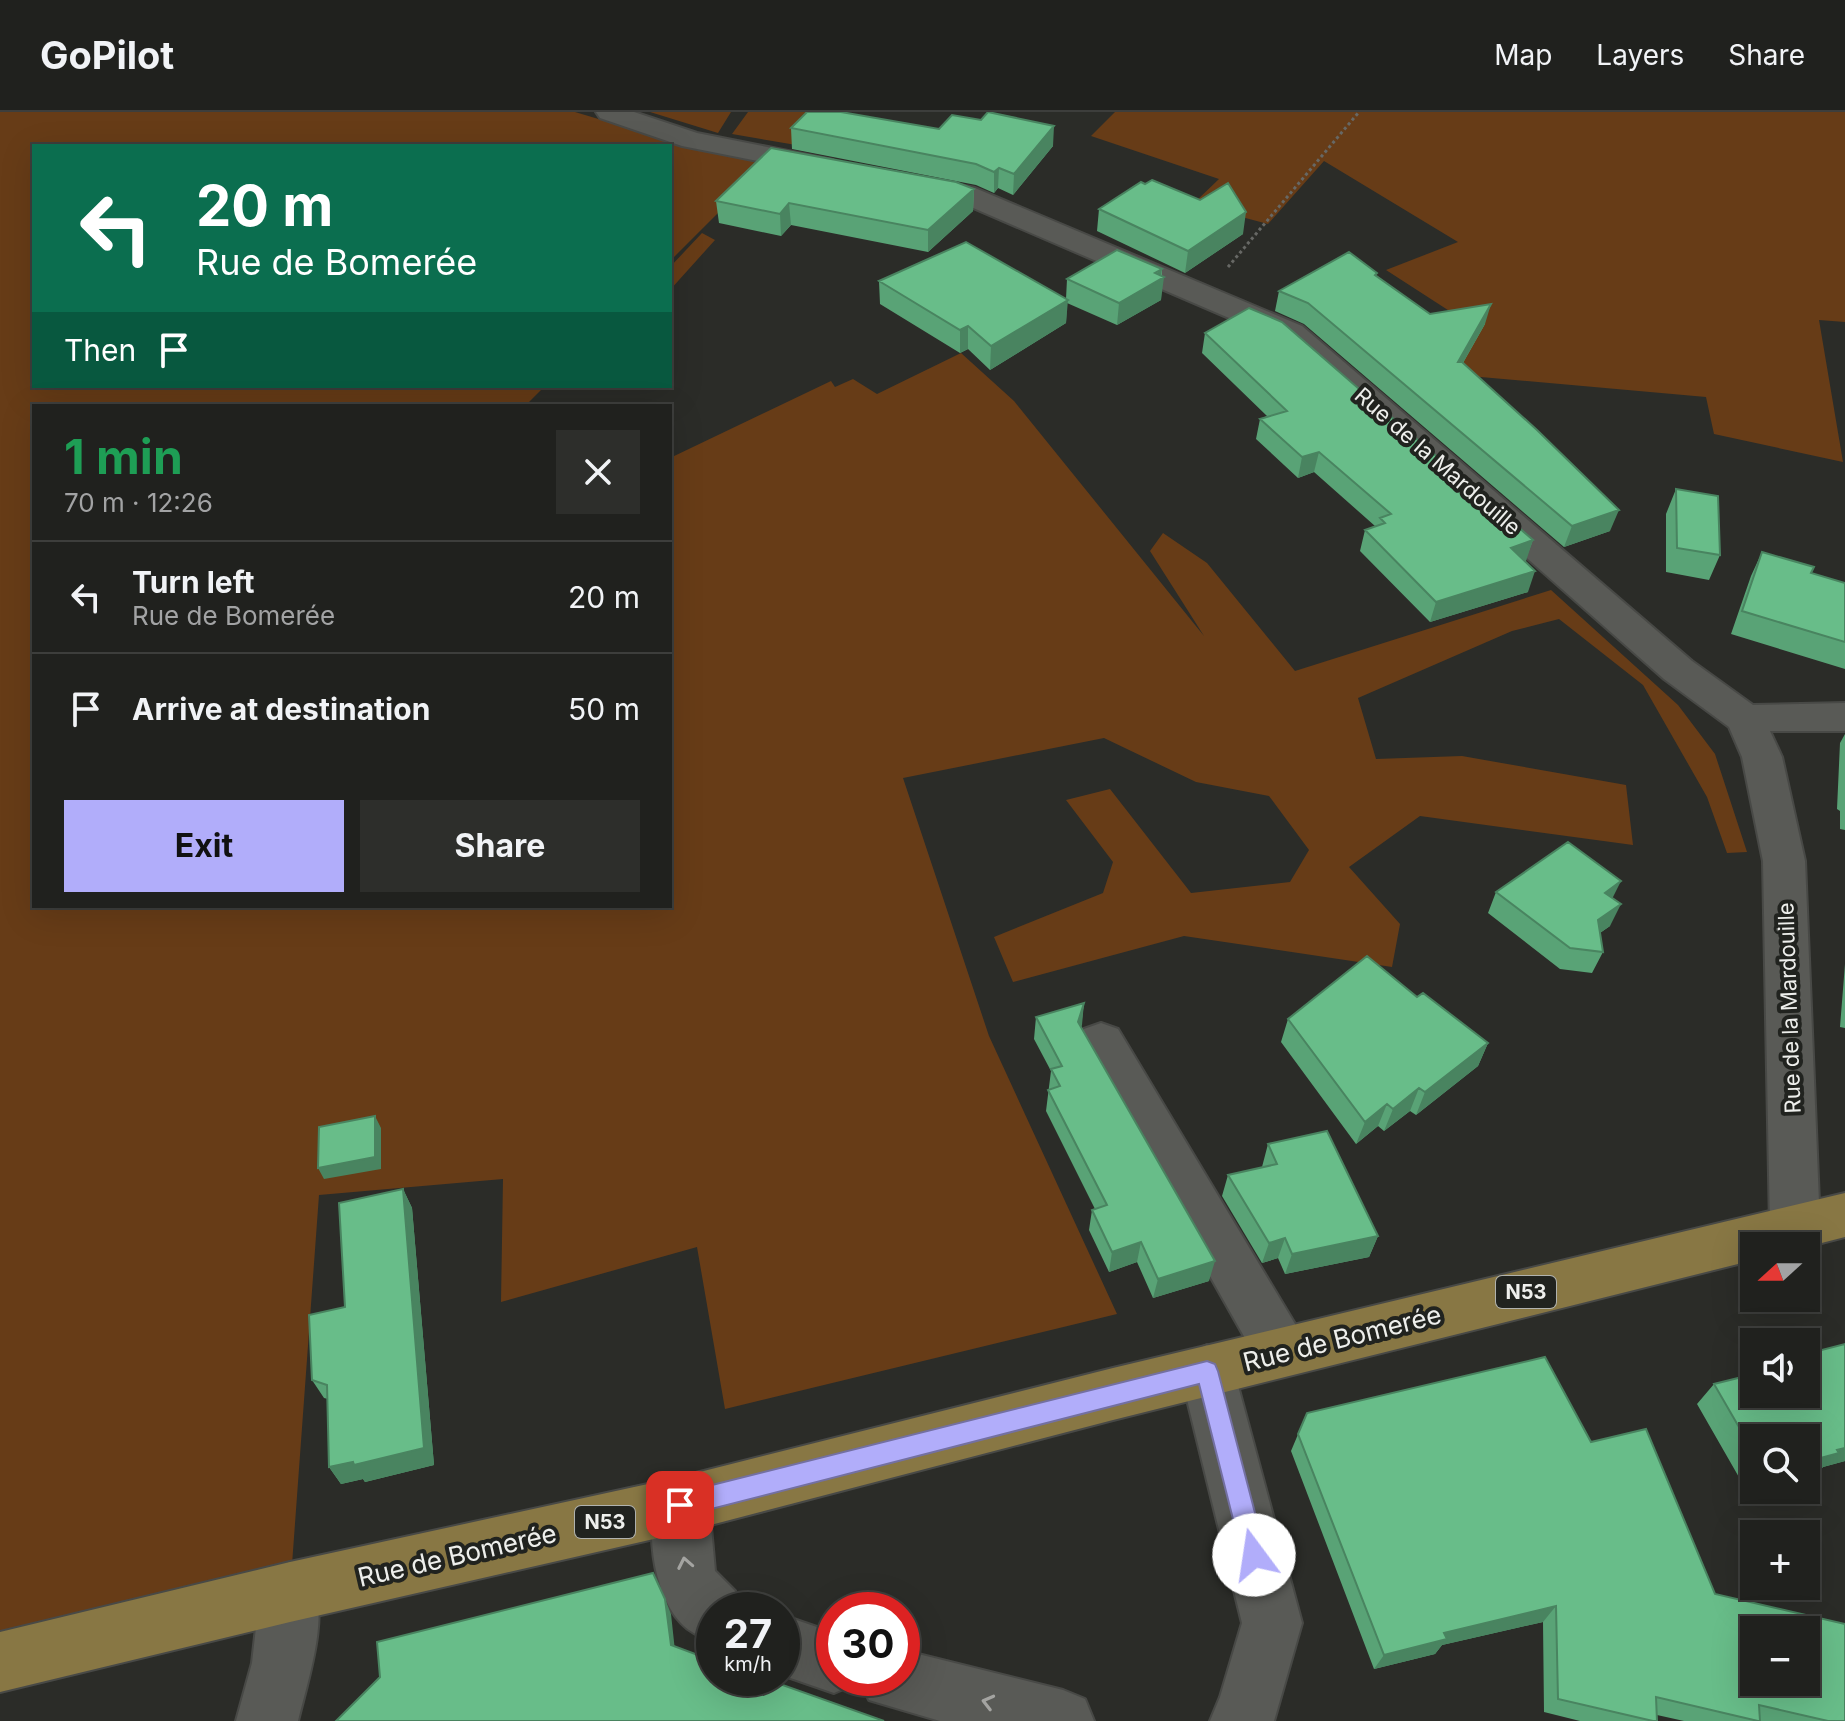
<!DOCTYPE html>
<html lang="en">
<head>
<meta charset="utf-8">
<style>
  body { margin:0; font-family:Inter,sans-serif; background:#2d2e2b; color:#f1f3f6; height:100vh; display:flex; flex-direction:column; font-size:30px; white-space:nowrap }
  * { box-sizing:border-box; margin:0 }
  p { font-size:26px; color:#a2a3a4 }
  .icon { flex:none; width:44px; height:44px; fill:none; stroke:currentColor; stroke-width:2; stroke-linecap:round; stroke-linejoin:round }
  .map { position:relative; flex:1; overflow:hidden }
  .sheet { position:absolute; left:32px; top:292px; width:640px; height:504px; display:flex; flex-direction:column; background:#20211e; border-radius:0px; box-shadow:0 8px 32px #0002,0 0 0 2px #3d3e3c }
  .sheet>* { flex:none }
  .top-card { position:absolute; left:32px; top:32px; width:640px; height:244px; border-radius:0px; box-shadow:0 8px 32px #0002,0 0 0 2px #3d3e3c; background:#0b6e4f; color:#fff; overflow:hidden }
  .needle { width:52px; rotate:249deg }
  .fabs { position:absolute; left:1740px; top:1120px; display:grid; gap:16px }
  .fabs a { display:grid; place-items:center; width:80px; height:80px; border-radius:0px; background:#20211e; box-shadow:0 8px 32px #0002,0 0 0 2px #3d3e3c; font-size:40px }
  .speed { position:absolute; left:696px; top:1480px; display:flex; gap:16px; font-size:40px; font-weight:700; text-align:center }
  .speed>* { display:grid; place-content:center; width:104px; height:104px; border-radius:50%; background:#20211e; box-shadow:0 8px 32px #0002,0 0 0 2px #3d3e3c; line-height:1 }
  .speed small { font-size:20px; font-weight:400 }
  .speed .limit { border:12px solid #d22; background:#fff; color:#111 }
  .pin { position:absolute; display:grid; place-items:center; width:68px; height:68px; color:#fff; margin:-34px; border-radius:16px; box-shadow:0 4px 12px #0006 }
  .me { position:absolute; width:88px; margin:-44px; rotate:346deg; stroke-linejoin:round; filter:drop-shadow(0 0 6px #0008) }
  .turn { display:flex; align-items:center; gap:28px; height:168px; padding:0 32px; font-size:36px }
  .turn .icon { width:104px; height:104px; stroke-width:2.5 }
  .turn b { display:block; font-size:56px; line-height:68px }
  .then { display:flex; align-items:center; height:76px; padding:0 32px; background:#0003; gap:16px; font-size:30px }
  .round { display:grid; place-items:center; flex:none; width:84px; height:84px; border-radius:0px; background:#2d2e2b }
  .head { display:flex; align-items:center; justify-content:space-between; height:136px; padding:0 32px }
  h1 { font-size:48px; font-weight:700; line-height:60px; color:#1e9e55 }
  .cta { display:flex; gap:16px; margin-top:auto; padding:16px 32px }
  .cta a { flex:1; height:92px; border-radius:0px; background:#b1adfa; color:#111; font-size:32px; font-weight:700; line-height:92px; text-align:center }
  .cta a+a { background:#2d2e2b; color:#f1f3f6 }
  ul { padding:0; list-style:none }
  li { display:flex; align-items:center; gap:24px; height:112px; padding:0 32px; border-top:2px solid #3d3e3c }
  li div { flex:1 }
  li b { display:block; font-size:30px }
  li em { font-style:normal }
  header { display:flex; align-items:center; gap:48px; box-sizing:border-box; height:112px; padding:0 40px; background:#20211e; border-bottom:2px solid #3d3e3c }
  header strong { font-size:38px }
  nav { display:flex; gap:44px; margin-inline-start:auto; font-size:28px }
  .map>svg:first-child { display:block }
</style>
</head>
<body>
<header>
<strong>GoPilot</strong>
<nav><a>Map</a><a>Layers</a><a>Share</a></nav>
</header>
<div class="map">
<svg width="1845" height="1609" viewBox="0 0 1845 1609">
  <rect width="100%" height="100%" fill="#2b2c28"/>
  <!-- green -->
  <path fill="#673c17" d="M0,0H575L709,40L768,51L670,149V34H34V274H545L525,294H34V794H670V346L831,269L835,275L853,267L877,282L961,241L1014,289L1204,524L1150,439L1163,421L1207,451L1295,559L1551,478L1678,593L1715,642L1747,740L1727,741L1707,685L1643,573L1559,507L1512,519L1358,586L1376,647L1462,644L1626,673L1633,733L1420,704L1349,755L1400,812L1392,855L1184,824L1013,870L994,825L1103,781L1113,750L1066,688L1110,677L1191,781L1290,770L1309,738L1269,684L1196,670L1104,626L903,666L989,924L1117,1202L725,1297L697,1135L501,1190L503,1067L319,1083L290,1480L0,1550Z
    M650,0H731L718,21Z
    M748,0H827L808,35L732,22Z
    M1115,0H1845V210L1819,208L1843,350L1714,322L1706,285L1458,263L1468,211L1386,158L1458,130L1324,49L1268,112L1193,92L1219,67L1091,24Z
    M702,121L715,128L670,178V155Z"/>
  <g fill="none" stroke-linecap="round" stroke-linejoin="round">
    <!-- minor casing -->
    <g stroke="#484946" stroke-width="4">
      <path id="minor" d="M596,0H634L697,21L833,48L837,54L833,60L823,62L682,34L600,6Z
        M914,64L975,76L1302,214L1692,549L1753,593L1845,591V619H1770L1782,645L1805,749L1820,1115L1813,1131L1805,1134L1777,1131L1770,1115L1763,749L1742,645L1729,615L1664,567L1280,228L957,89L904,78L900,72L904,66Z
        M1101,911L1118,917L1301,1222L1309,1240L1301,1258L1282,1265L1263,1258L1078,930L1084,917Z
        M1207,1233L1226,1241L1234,1259L1302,1511L1274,1609H1210L1220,1585L1242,1511L1180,1259L1188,1241Z
        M680,1365L700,1373L709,1393L715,1459L735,1479L743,1498H714V1530C702,1525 690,1521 681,1511C652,1480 644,1411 660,1373Z
        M290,1450L311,1459C330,1504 309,1563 298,1609H236L252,1551L260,1480L269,1459Z
        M782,1503L834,1521V1566H858L855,1572L834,1581L782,1563Z
        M902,1538L1063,1578L1085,1587L1094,1609H940L869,1588L860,1566H902Z"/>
    </g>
    <!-- primary casing -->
    <g stroke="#484946" stroke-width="4">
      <path id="primary" d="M1845,1081V1125L1806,1135L1754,1134V1148L1113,1308L680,1421L290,1510L0,1580V1520L290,1450L680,1365L1113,1256Z"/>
    </g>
    <!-- path -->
    <path stroke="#676865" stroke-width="3" stroke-dasharray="3 3" stroke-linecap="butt" d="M1228,155L1359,0"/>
    <!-- minor -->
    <use href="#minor" fill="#595a56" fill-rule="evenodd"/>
    <!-- primary -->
    <use href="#primary" fill="#874" fill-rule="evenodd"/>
  </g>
  <!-- wall -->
  <path fill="#59a376" d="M791,16L939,17L1053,34L1013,83L998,76L994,81L976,73L792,37Z
    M974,77L973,99L928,140L791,113L781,124L719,111L716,89Z
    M1099,97L1243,122L1185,161L1097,119Z
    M1162,157L1161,188L1117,213L1067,191L1066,211L990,258L968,237L960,241L880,192L879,169L1066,187L1067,167Z
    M1376,164L1430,202L1485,212L1463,251L1610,419L1564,435L1304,212L1275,199L1279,179Z
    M1205,221L1533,428L1525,449L1528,480L1430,510L1360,439L1365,418L1375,414L1314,360L1298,366L1256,327L1260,307L1267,304L1202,241Z
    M1676,377L1720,443L1709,468L1666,460V402Z
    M1762,440L1811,461L1845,471V557L1731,522L1751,464Z
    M1845,622V718L1840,717V699L1837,697L1840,631Z
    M1496,780L1612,786L1610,814L1600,821L1603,840L1592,861L1560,857L1488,801Z
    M1845,852V916L1840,915Z
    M1417,885L1488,931L1478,954L1416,1003L1410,999L1384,1019L1378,1014L1356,1032L1281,930L1288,907Z
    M1084,891L1081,915L1209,1169L1153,1186L1137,1150L1109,1160L1089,1118L1092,1098L1095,1097L1046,999L1051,959L1034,927L1036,905Z
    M1268,1032L1378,1124L1369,1145L1285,1162L1278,1146L1262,1151L1222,1084L1228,1063L1262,1055Z
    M403,1077L412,1096L434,1353L365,1370L363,1367L341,1372L329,1355L328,1287L324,1286L312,1268L345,1195Z
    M1845,1232V1349L1823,1355L1819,1359L1806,1363V1326H1754V1363L1740,1367L1697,1292L1714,1272L1806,1282V1242Z
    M1307,1301L1715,1482L1845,1609H1684L1657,1603V1609H1580L1544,1600L1543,1510L1442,1533L1435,1542L1374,1557L1291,1339Z"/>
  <!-- shaded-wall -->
  <path fill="#498460" d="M1054,14L1053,34L1013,83L1014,62Z
    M999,56L998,76L994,81V60Z
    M974,77L973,99L928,140V118Z
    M789,91L791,113L781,124L780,102Z
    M1246,100L1243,122L1185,161L1188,139Z
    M1162,157L1160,167L1164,165L1161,188L1117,213L1119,191Z
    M1068,188L1066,211L990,258L991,234Z
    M1491,192L1485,212L1452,270L1458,250Z
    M968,214V237L960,241V218Z
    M1319,340L1314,360L1298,366L1302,345Z
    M1619,398L1610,419L1564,435L1572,414Z
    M1533,428L1526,449L1504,457L1511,436Z
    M1535,459L1528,480L1430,510L1436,490Z
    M1621,769L1610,791L1605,781Z
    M1621,792L1610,814L1588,829L1598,808Z
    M1084,891L1082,913L1075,931L1078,910Z
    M1488,931L1478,954L1416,1003L1425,980Z
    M1419,976L1410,999L1384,1019L1393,997Z
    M1387,992L1378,1014L1356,1032L1365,1010Z
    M375,1004L381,1016V1057L324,1067L318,1056Z
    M403,1077L412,1096L434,1353L365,1370L363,1367L341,1372L329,1355L353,1350Z
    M1378,1124L1369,1145L1285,1162L1292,1142Z
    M1285,1126L1278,1146L1262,1151L1269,1131Z
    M1141,1130L1137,1150L1109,1160L1112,1140Z
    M1215,1149L1209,1169L1153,1186L1158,1167Z
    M1845,1336V1349L1823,1355L1819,1359L1806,1363V1350Z
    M1754,1353V1363L1740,1367Z
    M665,1487L671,1502L676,1548L671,1533Z
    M1556,1494L1543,1510L1442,1533L1435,1542L1374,1557L1384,1543L1444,1521Z"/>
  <!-- building -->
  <path fill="#68bd89" stroke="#498460" stroke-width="2" fill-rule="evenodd" d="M807,0H841L939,17L952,3L981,8L988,0L1054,14L1014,62L999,56L994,60L976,52L791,16Z
    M771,36L956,70L974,77L928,118L789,91L780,102L716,89Z
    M1152,68L1200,88L1228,71L1246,100L1188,139L1099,97L1141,70L1145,72Z
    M966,130L1068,188L991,234L968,214L960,218L879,169Z
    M1117,138L1162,157L1155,161L1164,165L1119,191L1067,167Z
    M1349,140L1377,161L1375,163L1430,202L1491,192L1458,250H1462L1537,318L1619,398L1572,414L1308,191L1279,179Z
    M1249,196L1282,210L1533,428L1511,436L1535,459L1436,490L1365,418L1385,411L1380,406L1391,402L1319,340L1302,345L1260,307L1287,299L1205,221Z
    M1676,377L1718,384L1720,443L1677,436Z
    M1762,440L1814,455L1811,461L1845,471V530L1742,499Z
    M1568,730L1621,769L1605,781L1621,792L1598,808L1603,840L1570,836L1496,780Z
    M1367,844L1417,885L1423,881L1488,931L1425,980L1419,976L1393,997L1387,992L1365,1010L1288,907Z
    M1084,891L1078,910L1215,1149L1158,1167L1141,1130L1112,1140L1092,1098L1107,1093L1048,978L1060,974L1051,957L1062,954L1036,905Z
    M375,1004V1045L318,1056L319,1015Z
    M1327,1019L1378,1124L1292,1142L1285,1126L1269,1131L1228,1063L1277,1052L1268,1032Z
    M403,1077L424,1336L354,1353L353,1350L329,1355L327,1273L312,1268L309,1203L345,1195L339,1091Z
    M1845,1232V1336L1837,1338L1839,1341L1806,1350V1326H1754V1341L1714,1272L1754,1262V1282H1806V1249L1810,1248L1806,1242Z
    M1545,1245L1591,1330L1646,1317L1715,1482L1845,1512V1609H1828L1759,1593L1760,1609H1758L1656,1585L1657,1609H1653L1558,1587L1556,1494L1444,1521L1447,1527L1384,1543L1298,1322L1307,1301ZM1754,1518H1806V1570H1754Z
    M653,1461L665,1487L671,1533L714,1549V1566H763L884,1609H336L380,1565L377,1530Z"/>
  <!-- one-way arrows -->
  <defs><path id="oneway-chevron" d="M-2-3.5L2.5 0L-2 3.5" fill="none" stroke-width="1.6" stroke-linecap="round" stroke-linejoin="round" transform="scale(2)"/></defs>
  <g stroke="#a4a4a1">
    <use href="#oneway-chevron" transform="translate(685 1451) rotate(-101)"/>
    <use href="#oneway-chevron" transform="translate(988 1590) rotate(-166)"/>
  </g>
  <!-- route -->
  <path fill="#b1adfa" stroke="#7370a2" stroke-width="2" d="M1207,1249L1215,1252L1218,1259L1266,1443L1262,1451L1254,1455L1245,1451L1242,1443L1199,1272L680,1405L672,1402L668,1393L672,1385L680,1381Z"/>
  <g text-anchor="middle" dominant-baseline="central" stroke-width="8" stroke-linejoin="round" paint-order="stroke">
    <!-- shield labels -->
    <g fill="#21231f" stroke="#b0b2ae" stroke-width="2">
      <rect x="1496" y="1164" width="60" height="32" rx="6"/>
      <rect x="575" y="1394" width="60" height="32" rx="6"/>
    </g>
    <g font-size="20" font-weight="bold" fill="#eeefec">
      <text x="1526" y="1180">N53</text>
      <text x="605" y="1410">N53</text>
    </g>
    <!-- street labels -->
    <g font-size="22" fill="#eeefec" stroke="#21231f">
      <text transform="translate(1438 349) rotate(41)">Rue de la Mardouille</text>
      <text transform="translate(1789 896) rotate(-92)">Rue de la Mardouille</text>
    </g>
    <!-- near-street labels -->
    <g font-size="26" fill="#eeefec" stroke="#21231f">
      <text transform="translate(1342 1226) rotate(-14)">Rue de Bomerée</text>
      <text transform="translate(457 1443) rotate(-13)">Rue de Bomerée</text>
    </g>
  </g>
</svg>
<div class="fabs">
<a><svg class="needle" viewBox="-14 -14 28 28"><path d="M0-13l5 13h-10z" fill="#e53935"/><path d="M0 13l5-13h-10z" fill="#a2a3a4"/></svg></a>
<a><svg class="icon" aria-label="sound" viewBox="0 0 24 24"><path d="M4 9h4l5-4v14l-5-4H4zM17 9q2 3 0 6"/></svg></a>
<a><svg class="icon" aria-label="search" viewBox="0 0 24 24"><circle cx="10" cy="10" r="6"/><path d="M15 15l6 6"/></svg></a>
<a>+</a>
<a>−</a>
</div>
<div class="speed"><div>27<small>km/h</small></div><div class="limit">30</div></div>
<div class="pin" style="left:680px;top:1393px;background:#d93025"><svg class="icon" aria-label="arrive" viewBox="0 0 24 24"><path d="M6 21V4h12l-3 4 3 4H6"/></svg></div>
<svg class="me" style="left:1254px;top:1443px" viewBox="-20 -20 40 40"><circle r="19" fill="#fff"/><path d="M0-13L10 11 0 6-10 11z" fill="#b1adfa"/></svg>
<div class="top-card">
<div class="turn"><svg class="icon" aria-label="left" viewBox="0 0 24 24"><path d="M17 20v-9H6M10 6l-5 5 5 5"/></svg><div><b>20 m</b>Rue de Bomerée</div></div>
<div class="then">Then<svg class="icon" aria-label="arrive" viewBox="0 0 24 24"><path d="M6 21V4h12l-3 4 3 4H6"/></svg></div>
</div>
<section class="sheet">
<div class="head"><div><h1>1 min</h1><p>70 m · 12:26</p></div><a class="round"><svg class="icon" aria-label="close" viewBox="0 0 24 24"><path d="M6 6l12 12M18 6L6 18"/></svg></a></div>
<ul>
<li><svg class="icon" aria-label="left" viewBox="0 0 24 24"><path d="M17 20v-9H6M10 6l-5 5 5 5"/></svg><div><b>Turn left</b><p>Rue de Bomerée</p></div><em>20 m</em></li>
<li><svg class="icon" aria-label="arrive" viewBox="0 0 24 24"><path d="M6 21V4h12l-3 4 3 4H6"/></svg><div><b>Arrive at destination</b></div><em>50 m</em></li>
</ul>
<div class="cta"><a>Exit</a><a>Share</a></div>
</section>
</div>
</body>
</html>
